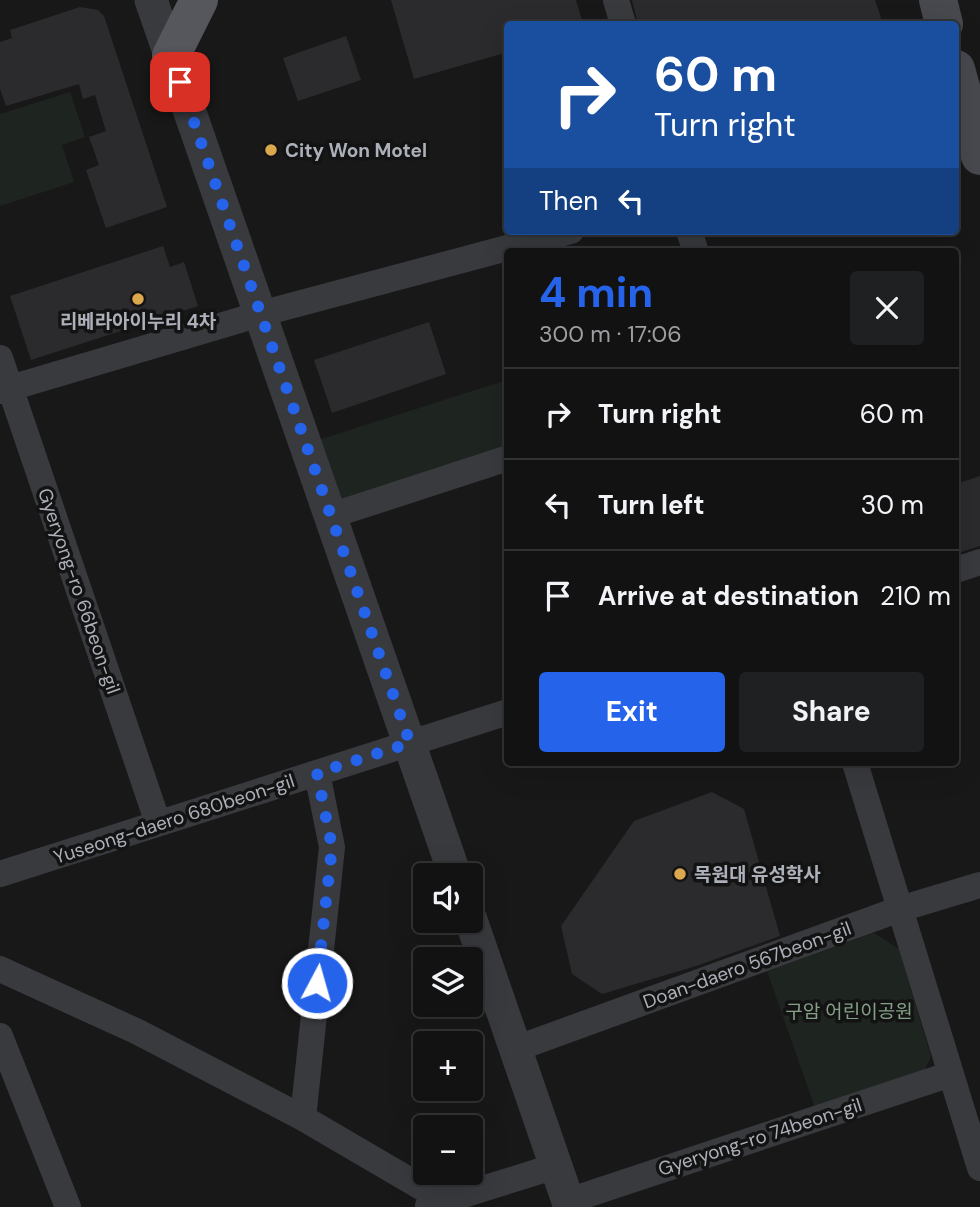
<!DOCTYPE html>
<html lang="en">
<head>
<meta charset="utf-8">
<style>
  body { margin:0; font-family:"DM Sans","Noto Sans KR",sans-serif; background:#1f2021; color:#f1f3f6; height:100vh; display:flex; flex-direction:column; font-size:26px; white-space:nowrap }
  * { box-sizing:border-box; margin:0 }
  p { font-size:23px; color:#9c9ea0 }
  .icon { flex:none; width:38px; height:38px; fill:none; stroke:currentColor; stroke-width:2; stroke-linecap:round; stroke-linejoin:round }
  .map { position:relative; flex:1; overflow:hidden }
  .sheet { position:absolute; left:504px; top:248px; width:455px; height:518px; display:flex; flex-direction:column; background:#121213; border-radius:7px; box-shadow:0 7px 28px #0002,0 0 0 2px #313233 }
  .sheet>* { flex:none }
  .hud { position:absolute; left:504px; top:21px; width:455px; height:214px; border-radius:7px; box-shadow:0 7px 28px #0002,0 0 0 2px #313233; background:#1a4fa0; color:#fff; overflow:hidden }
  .controls { position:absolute; left:413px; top:863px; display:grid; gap:14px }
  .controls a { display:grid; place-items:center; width:70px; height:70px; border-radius:7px; background:#121213; box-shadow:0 7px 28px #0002,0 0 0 2px #313233; font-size:35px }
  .pin { position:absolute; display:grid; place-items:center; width:60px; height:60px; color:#fff; margin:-30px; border-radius:14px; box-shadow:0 4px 10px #0006 }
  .me { position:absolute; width:77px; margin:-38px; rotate:6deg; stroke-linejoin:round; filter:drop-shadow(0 0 5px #0008) }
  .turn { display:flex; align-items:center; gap:24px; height:147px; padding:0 35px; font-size:32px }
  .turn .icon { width:91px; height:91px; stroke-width:2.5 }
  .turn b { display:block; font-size:49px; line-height:60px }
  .then { display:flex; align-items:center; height:66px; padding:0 35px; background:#0003; gap:14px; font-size:26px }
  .round { display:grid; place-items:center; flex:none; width:74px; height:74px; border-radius:7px; background:#1f2021 }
  .summary { display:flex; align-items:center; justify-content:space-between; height:119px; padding:0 35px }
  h1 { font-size:42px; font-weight:700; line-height:52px; color:#2563eb }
  .button { display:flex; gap:14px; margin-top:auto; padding:14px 35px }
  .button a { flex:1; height:80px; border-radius:7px; background:#2563eb; color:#fff; font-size:28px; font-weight:700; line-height:80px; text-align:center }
  .button a+a { background:#1f2021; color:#f1f3f6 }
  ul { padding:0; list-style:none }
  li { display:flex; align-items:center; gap:21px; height:91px; padding:0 35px; border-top:2px solid #313233 }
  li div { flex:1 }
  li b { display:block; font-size:26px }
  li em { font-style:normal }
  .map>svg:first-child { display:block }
</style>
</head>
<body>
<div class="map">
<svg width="980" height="1207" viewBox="0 0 980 1207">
  <rect width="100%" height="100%" fill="#181819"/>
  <!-- green -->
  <path fill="#1e241f" d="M70,92L85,137L62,145L74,182L0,206V114Z
    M507,380V452L335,506L315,441Z
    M874,933L899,949L931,1056L925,1070L815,1108L767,971Z"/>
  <!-- building -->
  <path fill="#2b2b2d" d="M391,0H576L583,24H508V52L414,79Z
    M632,0H875L883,24H638Z
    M80,7L98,10L104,16L167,207L106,228L86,170L99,165L89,137L106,131L95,95L83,99L79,84L6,106L0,89V42L12,38L10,30Z
    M346,36L361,80L298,101L283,58Z
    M163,246L170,267L184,262L198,306L31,360L10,296Z
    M429,322L446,374L332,413L314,360Z
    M980,476V546L958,553L956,544V484Z
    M712,792L744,809L780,936L696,966L602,994L572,974L561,926L634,821Z"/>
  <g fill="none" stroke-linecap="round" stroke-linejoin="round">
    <!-- minor -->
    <path stroke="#393a3e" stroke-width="26" d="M616,0L623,24
      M689,231L696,252
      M0,358L158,823
      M0,391L260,314L571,231
      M330,516L508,458
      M956,570L980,562
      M855,763L980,1168
      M0,874L508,712
      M0,969L138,1032L303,1118L445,1201
      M0,1036L68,1207
      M515,1049L900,909L980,885
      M303,1118L332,847L317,773
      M568,1201L951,1074
      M428,1206L556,1166"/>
    <!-- tertiary -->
    <path stroke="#393a3e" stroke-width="33" d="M151,0L455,875
      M471,920L570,1207"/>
    <!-- secondary -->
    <path stroke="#47494e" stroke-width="38" d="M938,0L944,24
      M956,69L980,156"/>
    <!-- primary -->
    <path stroke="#56575d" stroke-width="38" d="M171,56L199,0"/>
  </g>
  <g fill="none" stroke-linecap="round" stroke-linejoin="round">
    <!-- route -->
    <path stroke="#2563eb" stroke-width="12" stroke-dasharray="0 21.6" d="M180,82L410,743L317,773L332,847L317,983"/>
  </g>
  <!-- markers -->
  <g fill="#dca84e" stroke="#131314" stroke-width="2.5">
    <circle cx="271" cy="150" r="7"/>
    <circle cx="138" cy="299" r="7"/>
    <circle cx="680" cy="874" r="7"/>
  </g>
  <g text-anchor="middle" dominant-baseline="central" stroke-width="7" stroke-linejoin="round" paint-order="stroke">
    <!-- poi labels -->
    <g font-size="19" font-weight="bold" fill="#acb0b8" stroke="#131314" text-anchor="start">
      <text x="285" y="150">City Won Motel</text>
      <text x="138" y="321" text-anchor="middle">리베라아이누리 4차</text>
      <text x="694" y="874">목원대 유성학사</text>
    </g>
    <!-- street labels -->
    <g font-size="19" fill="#acb0b8" stroke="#131314">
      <text transform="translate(79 591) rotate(71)">Gyeryong-ro 66beon-gil</text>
      <text transform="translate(174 819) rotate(-18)">Yuseong-daero 680beon-gil</text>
      <text transform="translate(747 965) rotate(-20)">Doan-daero 567beon-gil</text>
      <text transform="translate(760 1137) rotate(-18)">Gyeryong-ro 74beon-gil</text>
    </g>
    <!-- park labels -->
    <g font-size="19" fill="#85a086" stroke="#131314">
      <text x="849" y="1011">구암 어린이공원</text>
    </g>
  </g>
</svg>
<div class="controls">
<a><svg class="icon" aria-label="sound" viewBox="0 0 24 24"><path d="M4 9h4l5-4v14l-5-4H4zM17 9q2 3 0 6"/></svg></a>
<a><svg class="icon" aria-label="layers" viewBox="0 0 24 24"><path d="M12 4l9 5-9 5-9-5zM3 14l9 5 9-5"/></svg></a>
<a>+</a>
<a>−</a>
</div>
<div class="pin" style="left:180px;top:82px;background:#d93025"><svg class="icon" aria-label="arrive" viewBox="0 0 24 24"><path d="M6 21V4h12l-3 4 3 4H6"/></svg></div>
<svg class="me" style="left:317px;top:983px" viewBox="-20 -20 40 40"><circle r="17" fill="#2563eb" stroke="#fff" stroke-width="3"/><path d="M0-11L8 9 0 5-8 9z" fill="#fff"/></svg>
<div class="hud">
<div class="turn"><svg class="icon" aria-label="right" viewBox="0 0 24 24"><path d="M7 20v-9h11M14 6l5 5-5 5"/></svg><div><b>60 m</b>Turn right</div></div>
<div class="then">Then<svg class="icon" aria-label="left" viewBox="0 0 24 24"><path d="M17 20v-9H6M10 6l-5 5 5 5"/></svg></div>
</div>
<section class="sheet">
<div class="summary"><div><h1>4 min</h1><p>300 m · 17:06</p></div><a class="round"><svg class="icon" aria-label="close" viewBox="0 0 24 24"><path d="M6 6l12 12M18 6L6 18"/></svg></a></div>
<ul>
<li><svg class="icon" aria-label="right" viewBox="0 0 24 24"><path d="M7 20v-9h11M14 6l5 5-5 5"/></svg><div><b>Turn right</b></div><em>60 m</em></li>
<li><svg class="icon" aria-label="left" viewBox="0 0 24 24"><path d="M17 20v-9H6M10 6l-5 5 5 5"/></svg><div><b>Turn left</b></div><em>30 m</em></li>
<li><svg class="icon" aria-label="arrive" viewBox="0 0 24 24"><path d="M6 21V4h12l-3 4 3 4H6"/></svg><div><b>Arrive at destination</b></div><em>210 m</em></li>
</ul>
<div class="button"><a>Exit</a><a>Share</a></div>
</section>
</div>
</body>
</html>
